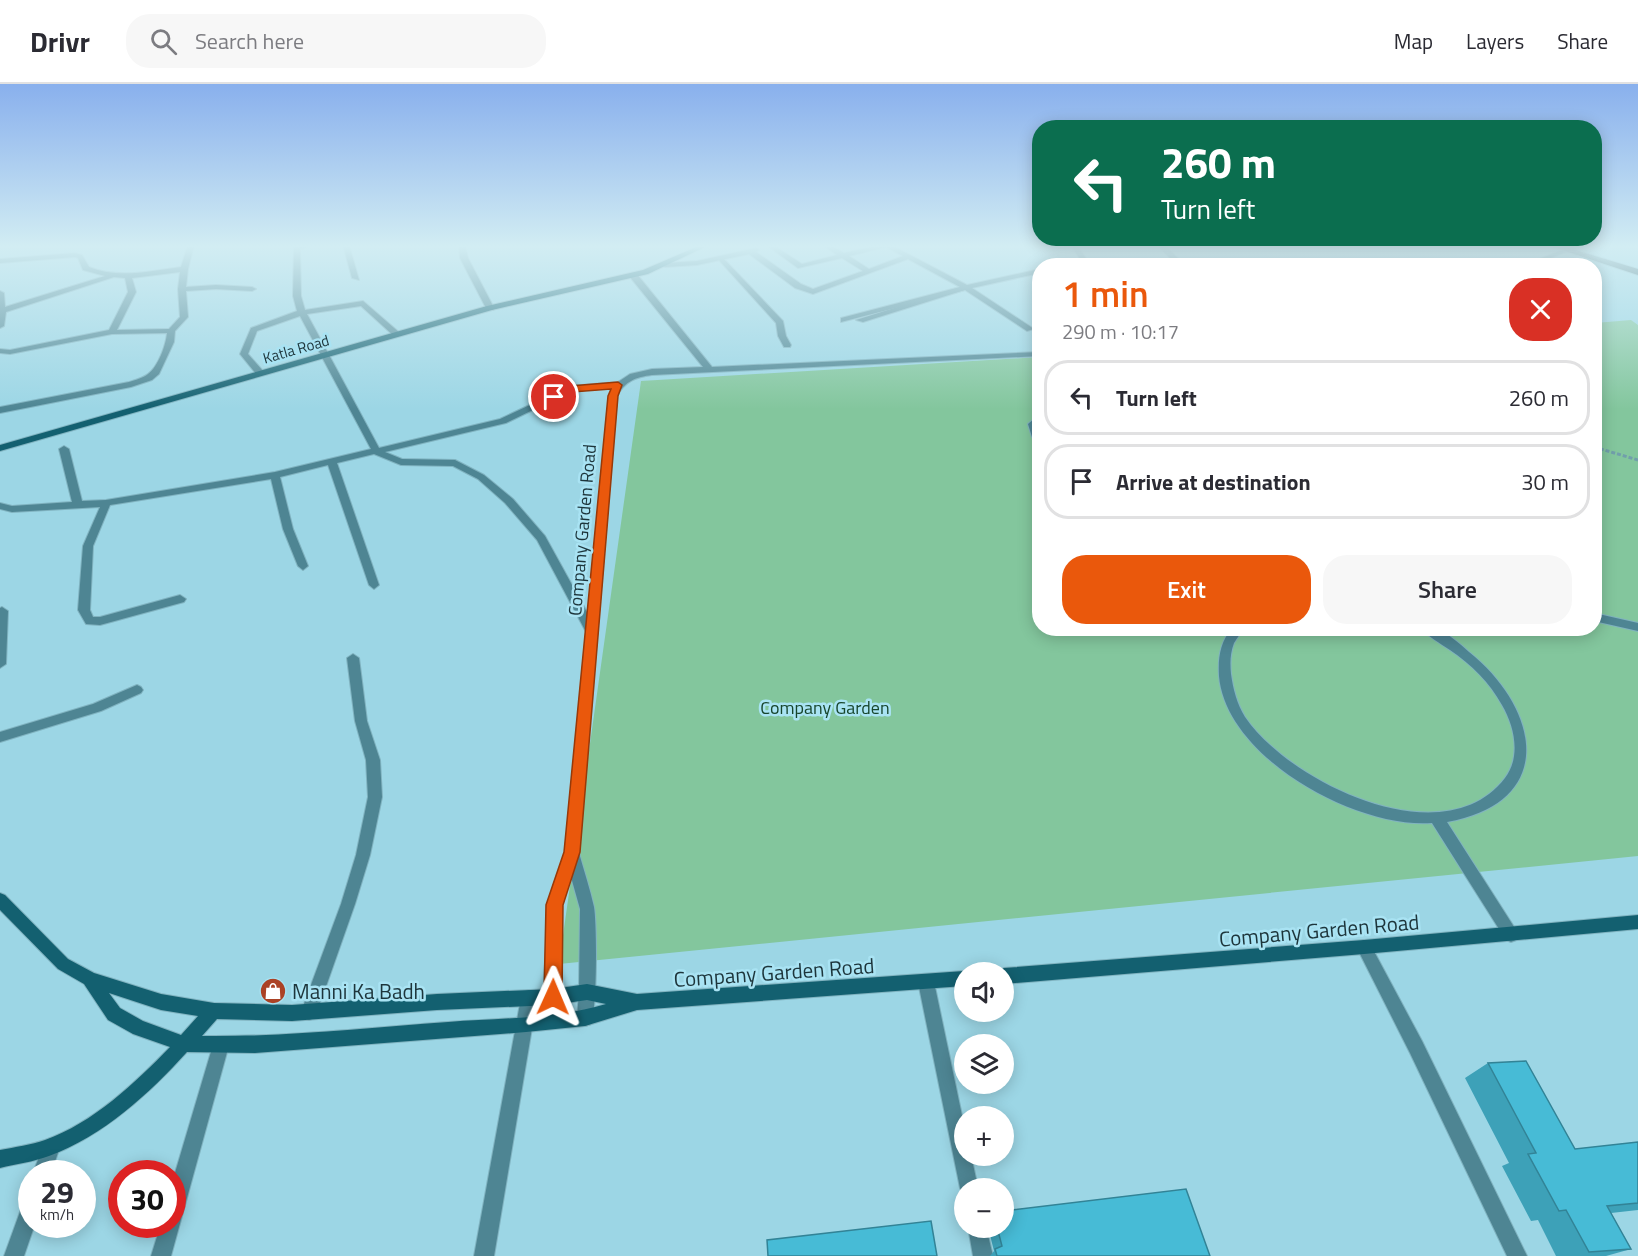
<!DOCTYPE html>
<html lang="en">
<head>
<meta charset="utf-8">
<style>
  body { margin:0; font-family:"Titillium Web",sans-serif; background:#f7f7f7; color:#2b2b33; height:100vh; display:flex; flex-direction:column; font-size:22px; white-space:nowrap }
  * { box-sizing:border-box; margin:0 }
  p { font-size:20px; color:#7c7c81 }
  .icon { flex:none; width:33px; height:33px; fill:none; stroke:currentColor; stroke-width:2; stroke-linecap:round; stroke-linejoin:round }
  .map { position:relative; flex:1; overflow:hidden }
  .details { position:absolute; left:1032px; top:174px; width:570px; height:378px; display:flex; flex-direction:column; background:#fff; border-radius:24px; box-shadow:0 3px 15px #0003 }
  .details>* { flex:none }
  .banner { position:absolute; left:1032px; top:36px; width:570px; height:126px; border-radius:24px; box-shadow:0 3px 15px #0003; background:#0b6e4f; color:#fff; overflow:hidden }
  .fabs { position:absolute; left:954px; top:878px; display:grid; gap:12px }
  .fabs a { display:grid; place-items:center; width:60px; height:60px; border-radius:50%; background:#fff; box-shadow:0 3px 15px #0003; font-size:30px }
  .speed { position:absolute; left:18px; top:1076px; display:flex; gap:12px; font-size:30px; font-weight:700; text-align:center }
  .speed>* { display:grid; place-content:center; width:78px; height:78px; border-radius:50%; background:#fff; box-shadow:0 3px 15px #0003; line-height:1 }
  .speed small { font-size:15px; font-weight:400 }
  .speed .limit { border:9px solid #d22; background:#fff; color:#111 }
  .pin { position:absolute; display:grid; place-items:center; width:51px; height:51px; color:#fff; margin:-26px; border:3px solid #fff; border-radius:50%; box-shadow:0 2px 6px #0007 }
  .me { position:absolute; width:66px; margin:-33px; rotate:1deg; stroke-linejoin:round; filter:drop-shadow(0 0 4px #0008) }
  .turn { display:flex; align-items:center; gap:21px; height:126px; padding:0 30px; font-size:27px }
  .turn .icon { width:78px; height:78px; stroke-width:2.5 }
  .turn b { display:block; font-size:42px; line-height:51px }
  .round { display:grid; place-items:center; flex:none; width:63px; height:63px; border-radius:24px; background:#f7f7f7 }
  .head { display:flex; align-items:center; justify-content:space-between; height:102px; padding:0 30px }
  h1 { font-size:36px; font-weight:600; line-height:45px; color:#ea580c }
  .action { display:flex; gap:12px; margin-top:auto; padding:12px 30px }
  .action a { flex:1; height:69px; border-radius:24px; background:#ea580c; color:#fff; font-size:24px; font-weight:600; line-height:69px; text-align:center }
  .action a+a { background:#f7f7f7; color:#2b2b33 }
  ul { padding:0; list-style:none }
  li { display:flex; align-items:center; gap:18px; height:75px; margin:0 12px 9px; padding:0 18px; border:3px solid #e1e1e2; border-radius:24px }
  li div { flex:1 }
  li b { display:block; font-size:22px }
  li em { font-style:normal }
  header { display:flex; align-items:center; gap:36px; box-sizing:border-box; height:84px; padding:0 30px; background:#fff; border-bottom:2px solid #e1e1e2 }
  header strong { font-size:28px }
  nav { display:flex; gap:33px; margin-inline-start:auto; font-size:21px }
  .search { width:420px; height:54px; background:#f7f7f7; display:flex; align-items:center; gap:15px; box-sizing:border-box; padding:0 21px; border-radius:24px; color:#7c7c81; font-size:22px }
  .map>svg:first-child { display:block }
</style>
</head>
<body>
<header>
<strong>Drivr</strong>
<div class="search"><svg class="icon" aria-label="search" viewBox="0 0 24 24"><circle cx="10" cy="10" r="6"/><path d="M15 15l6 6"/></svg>Search here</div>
<nav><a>Map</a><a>Layers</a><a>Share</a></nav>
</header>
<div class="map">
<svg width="1638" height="1172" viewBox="0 0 1638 1172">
  <rect width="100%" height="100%" fill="#9cd6e5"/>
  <!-- green -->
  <path fill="#83c69d" d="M1631,236L1638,241V772L559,880L641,297L1039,273L1040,544H1594L1595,239Z"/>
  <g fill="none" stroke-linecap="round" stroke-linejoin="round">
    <!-- lane casing -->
    <g stroke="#80b3c0" stroke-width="2">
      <path id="lane" d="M1157,161H1164L1186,182H1178Z
        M1565,165L1570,166L1532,182H1521Z
        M718,173H722L783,237L786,252L791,261L790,263H784L778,252L776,239L718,175Z
        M964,202L971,204L863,238L856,236Z
        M1040,330L1038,340L1040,355L1037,356L1032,353L1028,340Z
        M1594,529L1638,539V547L1594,537Z
        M1232,544H1244C1241,549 1237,554 1234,559C1230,570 1230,579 1231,590C1233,605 1237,620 1245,633C1289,698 1444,774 1505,694C1521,673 1515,643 1502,621C1490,599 1471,580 1450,566C1440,559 1428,553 1421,544C1425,544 1430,544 1434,544C1446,547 1460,560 1469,568C1540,625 1558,718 1447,738L1516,846L1519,851L1516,856L1511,858L1506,856L1432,739C1357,745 1226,674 1219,592C1218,573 1220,559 1232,544Z
        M1364,856L1369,858L1422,957L1527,1172H1507L1410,969L1359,868L1356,863L1359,858Z"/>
    </g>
    <!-- street casing -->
    <g stroke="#80b3c0" stroke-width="2">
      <path id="street" d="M188,161H194L188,185L186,203L216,201L252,203L256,205L252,207L216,205L186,207L188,233L175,247L174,258L159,290L152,296L131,303L0,329V323L129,298C135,296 143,294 148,290C158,283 166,261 167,249L112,250L10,270L0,269V265L10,266L109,246L128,208L125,194L114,193L6,228L4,242L0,244V207L4,209L5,223L105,192L83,186L78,174L75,173L0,179V175L75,169L82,171L89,183C119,195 150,187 181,183ZM180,188L178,205L180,233L169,245L117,246L136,208L132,194Z
        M294,161H315L300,165L301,212L305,226L363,217L401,250L394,252L361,222L307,230L379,364L500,335L570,302L618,298L630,290L652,285L703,283L630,193V189H636L712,283L1040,268V272L652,291C636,293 625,297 617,312L579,769C584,787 590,805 594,823C597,841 597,925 591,940L585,942L579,940L577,934L579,908L580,825L571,793L562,821L558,937L556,943L550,945L544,943L542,937L548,821L565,768L586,548L537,456L505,419L478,395L453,382L401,381L374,370L337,379L379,501L374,505L369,501L328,381L280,393L293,445L308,482L303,486L298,482L283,445L271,395L110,421L93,462L90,526L93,533H100L180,511L186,515L184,518L100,541L86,540L78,526L83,462L100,423L12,428L0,425V419L12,422L72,418L59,365L64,362L69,365L82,417L106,416L275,388L371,365L300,232L257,247L248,270L263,287V291H257L240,270L251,244L297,227L293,212ZM613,304L609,312L588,530L545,452L513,415L484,391L455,376L402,375L385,368L506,339L572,307Z
        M343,161H349L359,196L352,194Z
        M459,161H465L468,174L494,224L493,226L486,224L460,174Z
        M769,161H773L802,180L837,171L823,161H830L844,169L881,161H891L967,201L1040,185V189L972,204L1034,245L1027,247L965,206L841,238V234L960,203L908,175L813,210L795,204L749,170L697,181L665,183L661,181L665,179L697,177L756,164L759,166L756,168L801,200L813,205L863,187L842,174L798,184L769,163ZM886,163L903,172L869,185L849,172Z
        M1071,161H1077L1091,182H1084L1082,179L1072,182H1058L1080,175Z
        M2,523L8,527L6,580L0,584V524Z
        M353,570L359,574L367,637L380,676L382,713L370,771L355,820L317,928L315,934L309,936L303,934L301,928L341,820L356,771L368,713L366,676L355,637L347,574Z
        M137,601L141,603L143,606L141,609L101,627L0,658V648L93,620Z
        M926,890L932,893L934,898L964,1041V1071H971L978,1104H964V1111L960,1104L918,898L920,893Z
        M529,906L535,908L537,914L494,1172H474L521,914L523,908Z
        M221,953L227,955L229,961L171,1172H151L161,1140H172V1099L213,961L215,955Z
        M51,1054L57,1057L60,1063L51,1089H33L45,1057Z
        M32,1112V1140H35L24,1172H4L25,1114Z
        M968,1143H986L993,1172H973Z"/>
    </g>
    <!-- secondary casing -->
    <g stroke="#80b3c0" stroke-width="2">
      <path id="secondary" d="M701,161H709L648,190L492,226L0,367V361L487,222L643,186Z
        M0,809L5,811L68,875L94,889L161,910L214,919L292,921L437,910L553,905L587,900L637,910L964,887L966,888L964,902L637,926L585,942L526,948L255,969L187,968C149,1010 103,1052 49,1072C33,1078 16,1080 0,1084V1066C15,1063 31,1061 45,1056C93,1039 135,999 170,963L133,950L108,936L84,900L58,885L0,826ZM109,909L161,926L198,932L181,951L143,937L120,924ZM587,916L606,920C556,935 500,934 448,938C366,944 284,953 202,952L217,935L292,937L437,926L553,921Z
        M1638,831V845L1364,870L1004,900V888H998L1004,884L1364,856Z"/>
    </g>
    <!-- primary casing -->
    <g stroke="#80b3c0" stroke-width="2">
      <path id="primary" d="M1547,161H1559L1638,185V191Z"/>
    </g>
    <!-- path -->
    <path stroke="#719fab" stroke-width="3" stroke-dasharray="4 2" stroke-linecap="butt" d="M1594,363L1638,376"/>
    <!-- lane -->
    <use href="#lane" fill="#4e8593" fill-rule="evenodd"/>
    <!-- street -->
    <use href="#street" fill="#4e8593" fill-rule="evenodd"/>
    <!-- secondary -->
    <use href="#secondary" fill="#136070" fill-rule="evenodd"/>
    <!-- primary -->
    <use href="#primary" fill="#1b424c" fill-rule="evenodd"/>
  </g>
  <!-- wall -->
  <path fill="#3da1b8" d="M1488,979L1575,1065L1638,1058V1126L1611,1129L1631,1165L1606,1172H1556L1538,1136L1531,1137L1502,1082L1509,1079L1465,994Z
    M988,1143H1004L1210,1172H990L994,1167Z"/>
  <!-- building -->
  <path fill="#47bbd6" stroke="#328396" stroke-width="1.5" d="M1526,977L1575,1065L1638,1058V1119L1607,1122L1631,1165L1589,1168L1566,1126L1559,1127L1528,1070L1536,1069L1488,979Z
    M1186,1105L1210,1172H997L995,1165L1002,1162L997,1143H1004V1127Z
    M931,1137L937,1172H768L767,1156Z"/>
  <!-- sky -->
  <linearGradient id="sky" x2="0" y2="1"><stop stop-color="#89b0ed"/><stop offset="0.5" stop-color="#d2edf3"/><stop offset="1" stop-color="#d2edf3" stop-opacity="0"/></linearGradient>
  <rect width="1638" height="325" fill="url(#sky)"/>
  <!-- route -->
  <path fill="#ea580c" stroke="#983908" stroke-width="1.5" d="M618,298L622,301L618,312L580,768L563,821L562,913L559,919L553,922L546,919L544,913L546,821L564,768L608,312L611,305L572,308L554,316L549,313L570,302Z"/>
  <!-- icons -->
  <defs>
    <g id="shop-disc" transform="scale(1.35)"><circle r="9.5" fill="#ab4225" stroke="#a9e3f3"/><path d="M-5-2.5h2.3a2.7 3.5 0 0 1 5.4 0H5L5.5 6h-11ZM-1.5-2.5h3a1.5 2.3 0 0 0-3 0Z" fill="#fff"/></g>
  </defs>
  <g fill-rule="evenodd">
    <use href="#shop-disc" x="273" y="907"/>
  </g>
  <g text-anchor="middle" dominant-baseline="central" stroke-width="5" stroke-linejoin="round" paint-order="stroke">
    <!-- far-street labels -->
    <g font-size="15" fill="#1d353b" stroke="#a9e3f3">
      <text transform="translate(296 265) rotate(-16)">Katla Road</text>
    </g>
    <!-- street labels -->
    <g font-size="18" fill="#1d353b" stroke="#a9e3f3">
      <text transform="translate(582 446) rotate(-85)">Company Garden Road</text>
    </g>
    <!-- park labels -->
    <g font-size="18" fill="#17452c" stroke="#a9e3f3">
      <text x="825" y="623">Company Garden</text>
    </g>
    <!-- near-street labels -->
    <g font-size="21" fill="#1d353b" stroke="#a9e3f3">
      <text transform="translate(1319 846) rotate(-5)">Company Garden Road</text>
      <text transform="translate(774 888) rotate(-4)">Company Garden Road</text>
    </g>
    <!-- near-poi labels -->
    <g font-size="21" fill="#1d353b" stroke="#a9e3f3" text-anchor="start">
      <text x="292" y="907">Manni Ka Badh</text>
    </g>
  </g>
</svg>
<div class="fabs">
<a><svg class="icon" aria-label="sound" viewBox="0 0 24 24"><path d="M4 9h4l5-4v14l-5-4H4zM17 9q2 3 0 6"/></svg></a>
<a><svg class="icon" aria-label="layers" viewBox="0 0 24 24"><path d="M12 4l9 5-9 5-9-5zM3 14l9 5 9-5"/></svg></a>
<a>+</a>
<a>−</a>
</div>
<div class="speed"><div>29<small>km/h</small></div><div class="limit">30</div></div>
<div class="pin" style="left:554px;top:313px;background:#d93025"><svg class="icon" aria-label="arrive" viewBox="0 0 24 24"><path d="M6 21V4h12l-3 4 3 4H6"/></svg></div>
<svg class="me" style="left:553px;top:913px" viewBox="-20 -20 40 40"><path d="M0-17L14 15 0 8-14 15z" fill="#ea580c" stroke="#fff" stroke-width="4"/></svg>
<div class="banner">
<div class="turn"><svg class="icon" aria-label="left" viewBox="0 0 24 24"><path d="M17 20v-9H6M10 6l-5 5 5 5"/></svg><div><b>260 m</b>Turn left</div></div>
</div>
<section class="details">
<div class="head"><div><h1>1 min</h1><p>290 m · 10:17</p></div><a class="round" style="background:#d93025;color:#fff"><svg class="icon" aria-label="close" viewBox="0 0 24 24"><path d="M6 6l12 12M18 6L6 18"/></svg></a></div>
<ul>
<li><svg class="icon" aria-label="left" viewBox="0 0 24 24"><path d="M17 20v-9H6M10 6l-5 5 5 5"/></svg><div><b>Turn left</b></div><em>260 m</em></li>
<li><svg class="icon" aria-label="arrive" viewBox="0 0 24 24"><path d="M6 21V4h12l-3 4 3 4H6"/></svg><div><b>Arrive at destination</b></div><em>30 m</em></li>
</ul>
<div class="action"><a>Exit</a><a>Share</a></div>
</section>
</div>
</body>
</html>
